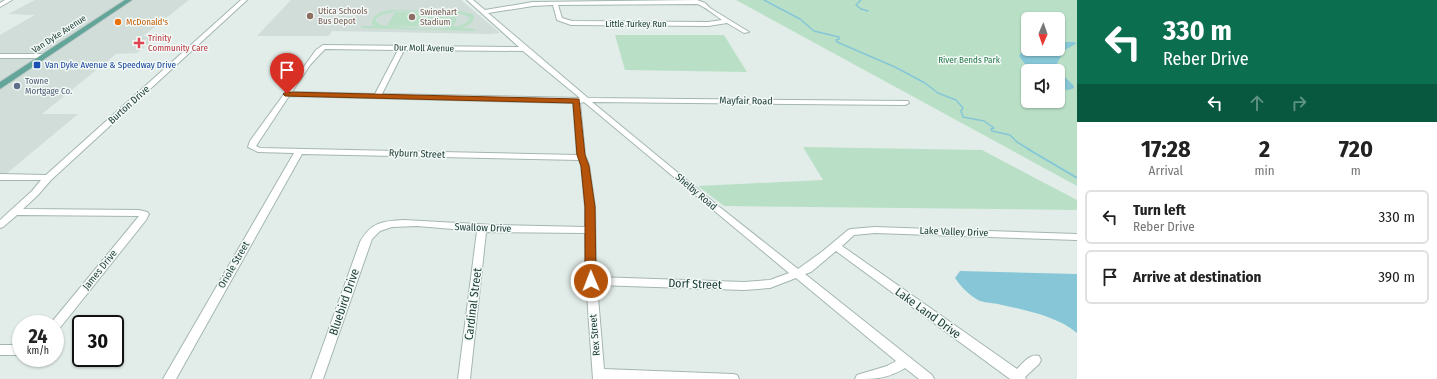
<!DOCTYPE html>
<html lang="en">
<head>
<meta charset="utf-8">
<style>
  body { margin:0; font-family:"Fira Sans Condensed",sans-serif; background:#f6f6f6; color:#222; height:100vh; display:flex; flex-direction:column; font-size:15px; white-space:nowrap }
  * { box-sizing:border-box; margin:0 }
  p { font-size:13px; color:#767676 }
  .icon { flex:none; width:22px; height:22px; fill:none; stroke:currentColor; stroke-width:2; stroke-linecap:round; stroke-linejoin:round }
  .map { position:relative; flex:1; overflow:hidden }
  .details { display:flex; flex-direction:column; background:#fff; width:360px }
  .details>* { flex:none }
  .banner { background:#0b6e4f; color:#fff; overflow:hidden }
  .needle { width:26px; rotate:182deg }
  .buttons { position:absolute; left:1021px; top:12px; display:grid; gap:8px }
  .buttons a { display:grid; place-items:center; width:44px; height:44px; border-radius:6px; background:#fff; box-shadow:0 1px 3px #0004; font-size:20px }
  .speed { position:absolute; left:12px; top:315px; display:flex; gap:8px; font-size:20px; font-weight:700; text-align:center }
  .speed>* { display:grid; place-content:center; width:52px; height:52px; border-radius:50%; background:#fff; box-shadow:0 1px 3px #0004; line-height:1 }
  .speed small { font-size:10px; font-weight:400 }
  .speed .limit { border:2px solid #111; border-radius:6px; background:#fff; color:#111 }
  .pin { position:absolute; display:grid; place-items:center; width:34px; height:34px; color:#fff; margin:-41px -17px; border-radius:50% 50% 50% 0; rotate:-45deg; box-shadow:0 0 4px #0007 }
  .pin .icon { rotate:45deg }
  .me { position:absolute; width:44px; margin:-22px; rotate:359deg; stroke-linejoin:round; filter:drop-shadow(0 0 3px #0008) }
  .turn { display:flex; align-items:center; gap:14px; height:84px; padding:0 20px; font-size:18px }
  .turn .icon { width:52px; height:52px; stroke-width:2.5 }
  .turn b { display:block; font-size:28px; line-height:34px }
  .lanes { display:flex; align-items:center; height:38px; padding:0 20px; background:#0003; justify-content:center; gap:20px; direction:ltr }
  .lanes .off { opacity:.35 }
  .eta { display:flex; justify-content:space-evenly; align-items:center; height:68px; text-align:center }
  .eta b { font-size:24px; font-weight:700; line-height:28px }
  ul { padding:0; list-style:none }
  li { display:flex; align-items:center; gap:12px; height:54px; margin:0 8px 6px; padding:0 12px; border:2px solid #e0e0e0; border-radius:6px }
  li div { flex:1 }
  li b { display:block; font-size:15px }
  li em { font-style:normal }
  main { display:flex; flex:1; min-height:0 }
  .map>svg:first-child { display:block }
</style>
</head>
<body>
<main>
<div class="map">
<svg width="1077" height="379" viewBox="0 0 1077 379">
  <rect width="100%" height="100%" fill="#e2ede9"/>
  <!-- built -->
  <path fill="#d0ddd8" d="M35,0H189L143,36L156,37L137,53L116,54L42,114H78L0,179V35L35,15L8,14Z
    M291,0H461L500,33L490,34L332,31L329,36H257Z"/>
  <!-- green -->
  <path fill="#b9e0c6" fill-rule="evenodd" d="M736,0H1077V186ZM1028,19H1058V49H1028ZM1028,71H1058V101H1028Z
    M396,10L461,11L472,14L474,17C473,24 468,25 462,28L475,29L474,31L361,28L362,26H375L372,24V20C377,11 387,10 396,10ZM397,11L456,12L469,17V19C461,34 404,27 387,26L381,25L376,22V19L381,15Z
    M395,12L459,13L453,27L387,26Z
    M615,35H724L747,72L625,70Z
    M803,147L982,150L1077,200V210L724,206L698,186L823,180Z"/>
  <!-- water -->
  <path fill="#86c6d7" d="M1058,42H1073L1077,43L1065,50L1057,63L1061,73L1074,86V88L1069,90L1058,89V71H1030L1019,56L1020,54L1028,49H1058Z
    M960,271L1077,274V333C1059,317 1026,310 1002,305C995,303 987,303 980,301C970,296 961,287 955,278Z"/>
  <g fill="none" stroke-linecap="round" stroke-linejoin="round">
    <!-- stream-far1 -->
    <path stroke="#86c6d7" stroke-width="1.5" d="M764,0L800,19L814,31L839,37V39L836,40L837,42L895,67L925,83L938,93L956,100L963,108L961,111L963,117L984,121L994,128L991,129L992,131L1010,135L1017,142L1030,150
      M861,0L856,5L861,9L868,11"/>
    <!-- stream -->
    <path stroke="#86c6d7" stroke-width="2" d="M1028,149L1077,178"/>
    <!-- minor casing -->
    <g stroke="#a4b6b1" stroke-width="2">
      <path id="minor" d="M5,0H12L0,7V3Z
        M241,0H247L51,180L38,195L23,209L139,210L147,212L149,214L146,220L59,329L55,331V324H50L51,323L139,216L17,215L3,227L0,228V220L32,191L41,180H0V174L46,175Z
        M467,0H473L485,10L533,2L697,0L705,3L710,8L749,32L744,33L727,23L708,26L571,25L557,20L553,5L533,6L488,13L588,98L908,101L909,103L905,105L592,102L717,205L798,269L823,251L848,230L851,229L875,227L1077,234V240L875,233L854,235L842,246L1017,369C1023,363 1030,353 1039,356L1041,360L1039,364L1025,377L1026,379H1010L836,251L811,272L805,274L932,375L934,379H919L905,368C887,379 875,379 855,379L857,375L887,366L896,361L796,278L770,288L744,290L597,285L604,369L733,374L737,375L739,379H593L586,281L585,233L486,232L470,379H458L477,231L417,226L392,227L380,231L372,239L323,379H311L360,242C371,222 383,221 404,220L494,225L585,227V207L581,165L579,160L302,154L176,379H163L294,153L258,152L248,147L250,141L316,50L323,45L519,47ZM697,4C704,6 715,15 722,20L708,22L572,21L562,18L558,5ZM325,49L398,50L375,94L292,92L310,65ZM404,50L523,51L580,98L382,94ZM289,96L573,103L577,155L260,148L256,146ZM584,102L789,273L770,280L744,282L596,277L595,207L589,165L585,155L580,103Z
        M0,54H44L47,56L44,58H0Z
        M0,345H21V355H0Z"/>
    </g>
    <!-- major casing -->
    <g stroke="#c1cac8" stroke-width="2">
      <path id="major" d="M125,0H132L0,89V82Z"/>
    </g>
    <!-- minor -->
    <use href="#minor" fill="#fff" fill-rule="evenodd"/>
    <!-- major -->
    <use href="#major" fill="#63a699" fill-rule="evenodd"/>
  </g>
  <!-- route -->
  <path fill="#b45309" stroke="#753606" d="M287,92L579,99L585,155L589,166L595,207L596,281L595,283H587L585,281V207L581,166L577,155L573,103L285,96L283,94Z"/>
  <!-- markers -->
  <g fill="#8d6e63" stroke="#f3f9f7" stroke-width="1.5">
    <circle cx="310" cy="16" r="4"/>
    <circle cx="412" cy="17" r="4"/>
  </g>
  <circle fill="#e8710a" stroke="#f3f9f7" stroke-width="1.5" cx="118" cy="22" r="4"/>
  <path fill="#e0444e" stroke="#f3f9f7" stroke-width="1.5" d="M137 37h4v4h4v4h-4v4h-4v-4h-4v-4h4z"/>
  <rect fill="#1a4fb4" stroke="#f3f9f7" stroke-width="1.5" x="33" y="61" width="8" height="8" rx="2"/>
  <circle fill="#5c6f8a" stroke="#f3f9f7" stroke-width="1.5" cx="17" cy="86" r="4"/>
  <g text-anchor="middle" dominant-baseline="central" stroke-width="3" stroke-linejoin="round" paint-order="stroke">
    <!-- far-education labels -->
    <g font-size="9" fill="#785e54" stroke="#f3f9f7" text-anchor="start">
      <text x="318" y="11">Utica Schools<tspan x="318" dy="10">Bus Depot</tspan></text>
      <text x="420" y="12">Swinehart<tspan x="420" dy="10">Stadium</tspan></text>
    </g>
    <!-- far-food labels -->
    <g font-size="9" fill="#c56008" stroke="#f3f9f7" text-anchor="start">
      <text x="126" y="22">McDonald's</text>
    </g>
    <!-- far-street labels -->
    <g font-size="9" fill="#204039" stroke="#f3f9f7">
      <text x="636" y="24">Little Turkey Run</text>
      <text transform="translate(59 34) rotate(-33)">Van Dyke Avenue</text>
      <text transform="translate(424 48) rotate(1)">Dur Moll Avenue</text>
    </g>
    <!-- far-health labels -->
    <g font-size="9" fill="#be3a42" stroke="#f3f9f7" text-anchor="start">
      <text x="148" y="38">Trinity<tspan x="148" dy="10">Community Care</tspan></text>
    </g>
    <!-- far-park labels -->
    <g font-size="9" fill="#277a4c" stroke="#f3f9f7">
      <text x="969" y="60">River Bends Park</text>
    </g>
    <!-- far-transit labels -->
    <g font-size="9" fill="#164399" stroke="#f3f9f7" text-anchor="start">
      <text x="45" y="65">Van Dyke Avenue &amp; Speedway Drive</text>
    </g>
    <!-- far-service labels -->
    <g font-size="9" fill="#4e5e75" stroke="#f3f9f7" text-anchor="start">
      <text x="25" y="81">Towne<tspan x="25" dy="10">Mortgage Co.</tspan></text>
    </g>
    <!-- street labels -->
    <g font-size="10" fill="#204039" stroke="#f3f9f7">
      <text transform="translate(746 101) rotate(1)">Mayfair Road</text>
      <text transform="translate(129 105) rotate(-42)">Burton Drive</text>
      <text transform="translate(417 154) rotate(2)">Ryburn Street</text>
      <text transform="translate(696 192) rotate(40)">Shelby Road</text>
      <text transform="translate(483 228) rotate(2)">Swallow Drive</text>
      <text transform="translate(954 232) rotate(2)">Lake Valley Drive</text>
      <text transform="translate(234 265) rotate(-60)">Oriole Street</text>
      <text transform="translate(100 270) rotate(-51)">James Drive</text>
      <text transform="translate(595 335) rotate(-95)">Rex Street</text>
    </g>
    <!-- near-street labels -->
    <g font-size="12" fill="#204039" stroke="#f3f9f7">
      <text transform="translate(695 284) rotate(2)">Dorf Street</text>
      <text transform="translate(344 302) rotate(-71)">Bluebird Drive</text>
      <text transform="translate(473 304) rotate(-83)">Cardinal Street</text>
      <text transform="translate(928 313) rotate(36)">Lake Land Drive</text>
    </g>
  </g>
</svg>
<div class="buttons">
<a><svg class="needle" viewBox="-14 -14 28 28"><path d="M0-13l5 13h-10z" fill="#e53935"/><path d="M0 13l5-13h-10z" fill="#767676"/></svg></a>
<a><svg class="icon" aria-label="sound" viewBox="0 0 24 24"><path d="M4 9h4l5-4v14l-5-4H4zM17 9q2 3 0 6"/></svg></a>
</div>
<div class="speed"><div>24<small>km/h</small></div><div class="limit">30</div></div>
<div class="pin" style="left:287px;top:94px;background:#d93025"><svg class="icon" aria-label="arrive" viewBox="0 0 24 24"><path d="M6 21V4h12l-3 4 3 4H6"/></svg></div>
<svg class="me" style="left:591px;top:281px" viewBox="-20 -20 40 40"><circle r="17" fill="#b45309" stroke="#fff" stroke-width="3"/><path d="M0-11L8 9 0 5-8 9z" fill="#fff"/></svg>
</div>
<section class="details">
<div class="banner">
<div class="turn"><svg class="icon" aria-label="left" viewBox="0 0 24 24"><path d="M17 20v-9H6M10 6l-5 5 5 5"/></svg><div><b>330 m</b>Reber Drive</div></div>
<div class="lanes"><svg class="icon" aria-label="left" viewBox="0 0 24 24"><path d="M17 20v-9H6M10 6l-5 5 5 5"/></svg><svg class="icon off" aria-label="ahead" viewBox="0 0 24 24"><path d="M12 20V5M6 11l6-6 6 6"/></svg><svg class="icon off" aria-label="right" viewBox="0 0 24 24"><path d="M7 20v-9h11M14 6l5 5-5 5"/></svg></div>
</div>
<div class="eta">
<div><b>17:28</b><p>Arrival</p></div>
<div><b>2</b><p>min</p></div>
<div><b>720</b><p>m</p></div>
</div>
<ul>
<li><svg class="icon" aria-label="left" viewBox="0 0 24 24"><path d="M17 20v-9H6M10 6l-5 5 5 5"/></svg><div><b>Turn left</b><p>Reber Drive</p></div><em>330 m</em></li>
<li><svg class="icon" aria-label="arrive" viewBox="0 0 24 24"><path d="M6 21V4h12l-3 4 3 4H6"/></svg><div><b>Arrive at destination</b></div><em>390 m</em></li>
</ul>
</section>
</main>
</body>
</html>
